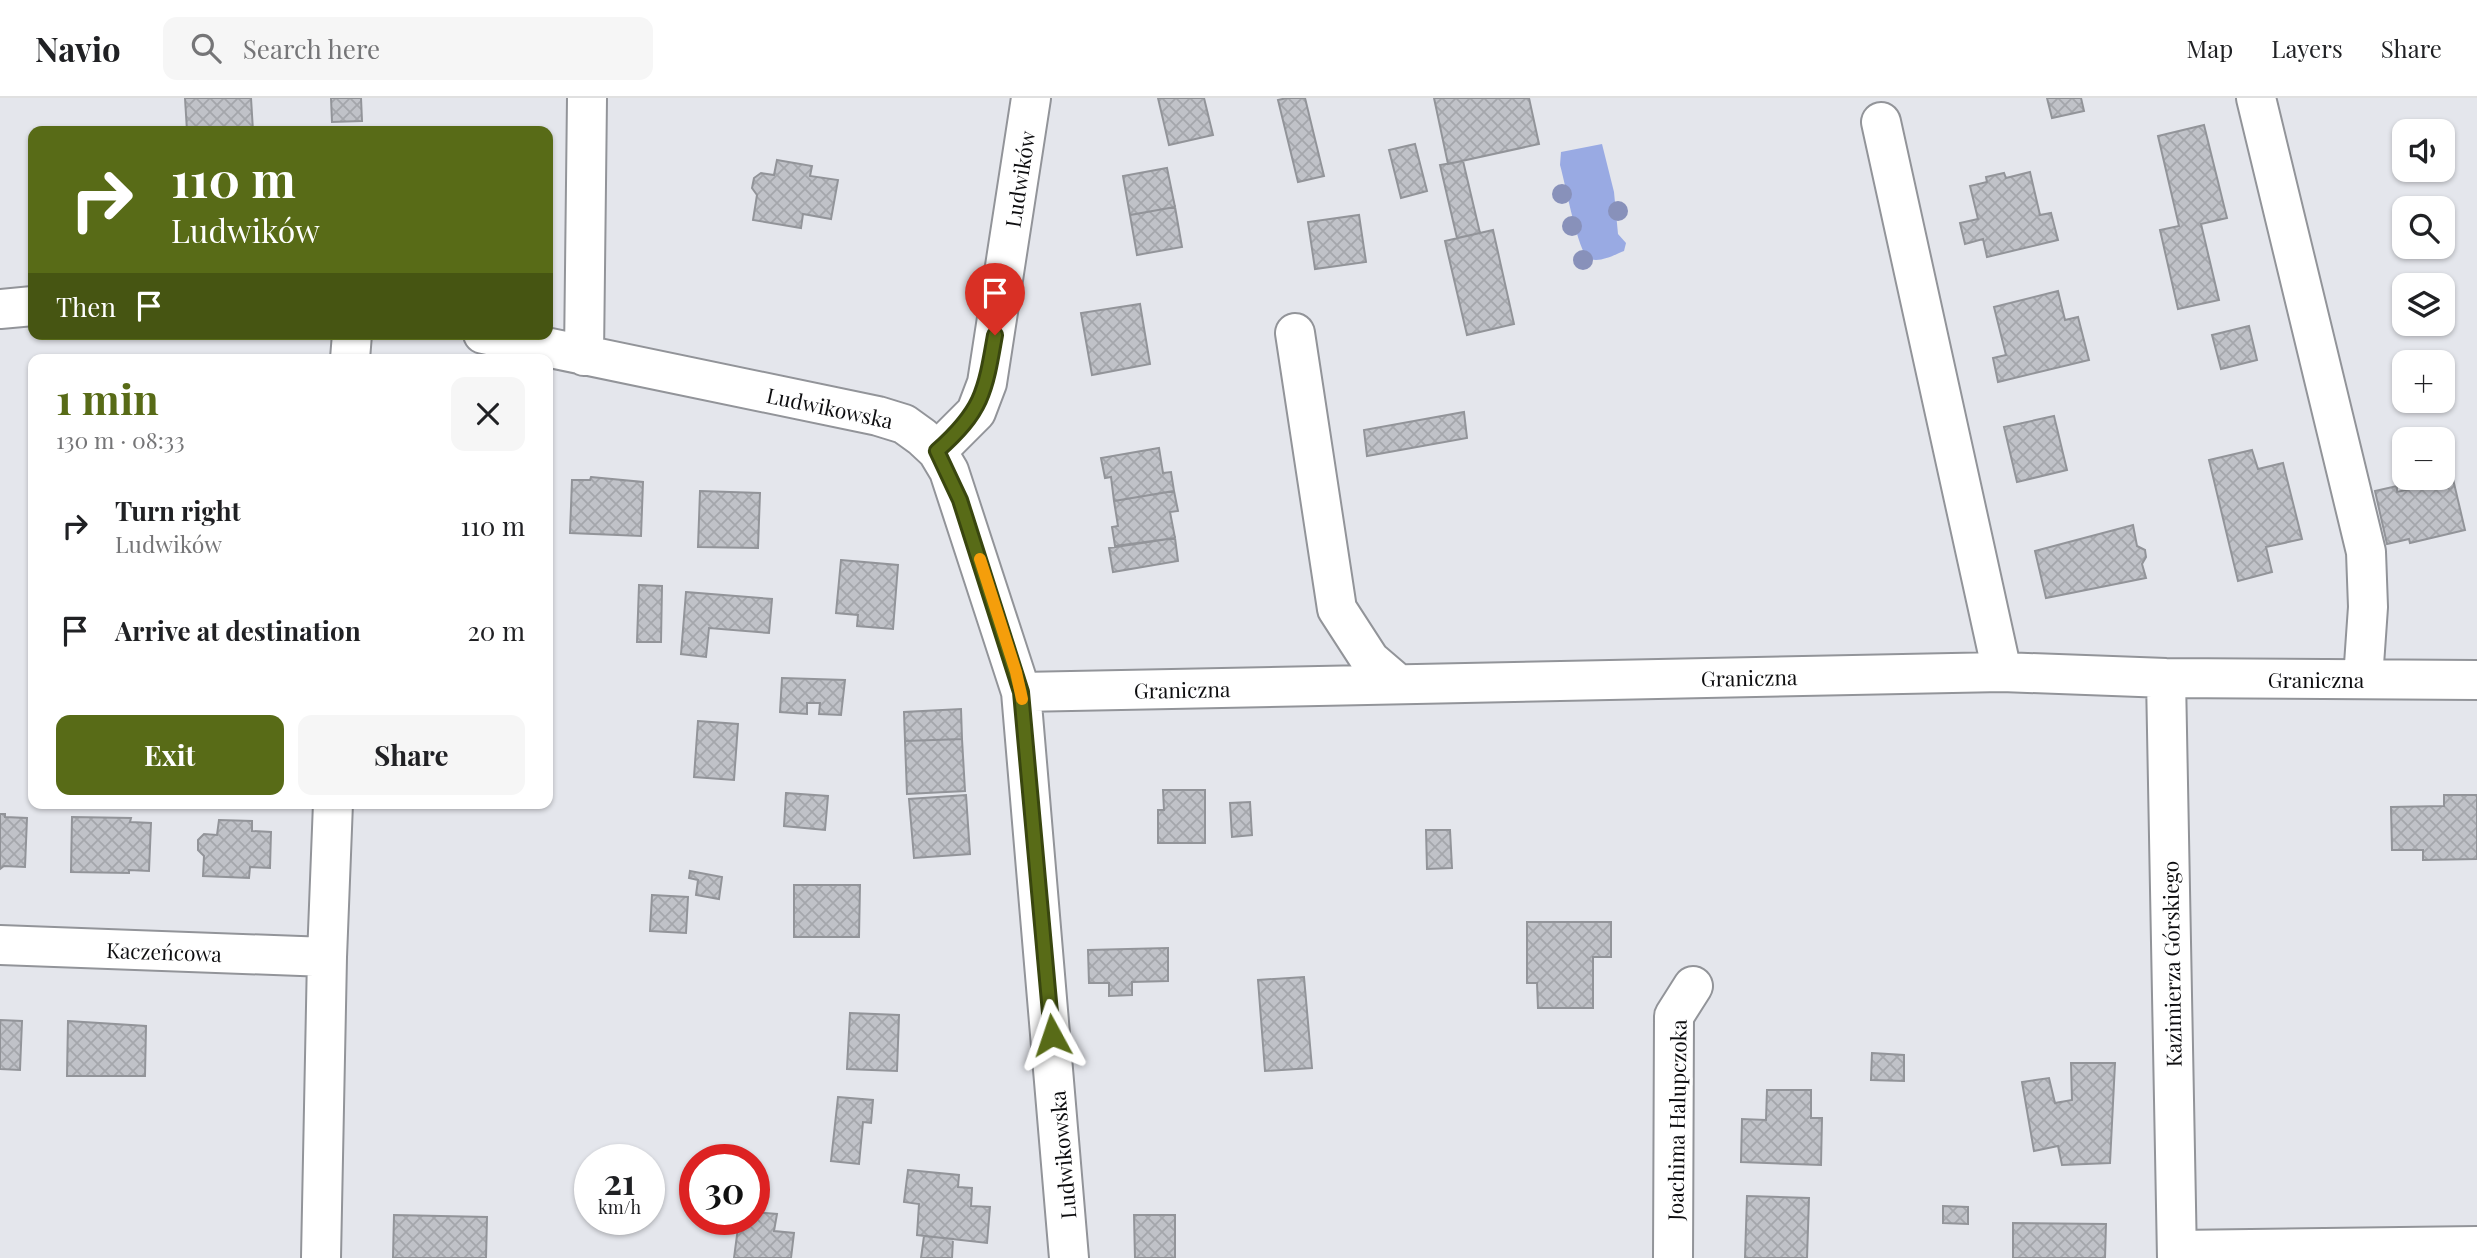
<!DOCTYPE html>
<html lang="en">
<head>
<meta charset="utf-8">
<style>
  body { margin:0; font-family:"Playfair Display",serif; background:#f6f6f6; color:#202124; height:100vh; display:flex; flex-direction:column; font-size:26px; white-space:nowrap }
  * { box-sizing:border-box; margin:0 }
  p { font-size:23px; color:#757577 }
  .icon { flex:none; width:38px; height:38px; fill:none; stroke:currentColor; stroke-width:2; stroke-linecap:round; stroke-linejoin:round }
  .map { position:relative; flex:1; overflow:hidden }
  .details { position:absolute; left:28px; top:256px; width:525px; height:455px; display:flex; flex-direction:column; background:#fff; border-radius:14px; box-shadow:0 2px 5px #0004 }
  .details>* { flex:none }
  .guide { position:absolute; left:28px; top:28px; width:525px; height:214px; border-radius:14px; box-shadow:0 2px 5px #0004; background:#586b17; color:#fff; overflow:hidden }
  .controls { position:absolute; left:2392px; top:21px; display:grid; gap:14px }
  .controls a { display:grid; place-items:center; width:63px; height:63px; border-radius:14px; background:#fff; box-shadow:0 2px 5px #0004; font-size:35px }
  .speed { position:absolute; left:574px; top:1046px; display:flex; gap:14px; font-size:35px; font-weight:700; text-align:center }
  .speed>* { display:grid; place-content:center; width:91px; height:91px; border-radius:50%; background:#fff; box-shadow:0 2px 5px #0004; line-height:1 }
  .speed small { font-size:18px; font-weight:400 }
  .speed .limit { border:10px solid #d22; background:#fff; color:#111 }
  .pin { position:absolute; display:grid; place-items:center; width:60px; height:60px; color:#fff; margin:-72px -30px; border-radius:50% 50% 50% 0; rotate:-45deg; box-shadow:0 0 7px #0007 }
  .pin .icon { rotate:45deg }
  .me { position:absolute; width:77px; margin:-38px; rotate:355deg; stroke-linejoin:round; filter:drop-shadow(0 0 5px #0008) }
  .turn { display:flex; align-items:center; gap:24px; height:147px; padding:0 28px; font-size:32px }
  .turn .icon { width:91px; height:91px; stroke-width:2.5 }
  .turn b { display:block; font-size:49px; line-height:60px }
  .then { display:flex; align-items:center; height:66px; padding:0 28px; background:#0003; gap:14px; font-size:26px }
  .round { display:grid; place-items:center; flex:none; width:74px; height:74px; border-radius:14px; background:#f6f6f6 }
  .headline { display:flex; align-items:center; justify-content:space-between; height:119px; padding:0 28px }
  h1 { font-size:42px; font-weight:700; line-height:52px; color:#586b17 }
  .primary-button { display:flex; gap:14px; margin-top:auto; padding:14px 28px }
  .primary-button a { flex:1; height:80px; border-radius:14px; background:#586b17; color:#fff; font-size:28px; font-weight:700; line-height:80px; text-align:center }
  .primary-button a+a { background:#f6f6f6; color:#202124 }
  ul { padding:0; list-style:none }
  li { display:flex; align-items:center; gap:21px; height:105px; padding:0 28px }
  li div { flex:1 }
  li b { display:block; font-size:26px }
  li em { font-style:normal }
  header { display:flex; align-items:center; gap:42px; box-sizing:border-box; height:98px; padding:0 35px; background:#fff; border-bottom:2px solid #e0e0e0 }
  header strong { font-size:33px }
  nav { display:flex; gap:38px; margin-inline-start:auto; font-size:24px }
  .search { width:490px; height:63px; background:#f6f6f6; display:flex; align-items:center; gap:18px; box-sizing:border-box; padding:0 24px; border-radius:14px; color:#757577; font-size:26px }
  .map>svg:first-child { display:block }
</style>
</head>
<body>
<header>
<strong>Navio</strong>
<div class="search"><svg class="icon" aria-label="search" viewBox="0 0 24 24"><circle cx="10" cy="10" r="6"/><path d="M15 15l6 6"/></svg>Search here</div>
<nav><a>Map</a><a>Layers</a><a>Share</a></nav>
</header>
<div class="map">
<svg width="2477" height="1160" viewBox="0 0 2477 1160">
  <defs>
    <pattern id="building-cross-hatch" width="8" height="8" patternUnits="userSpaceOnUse" patternTransform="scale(1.75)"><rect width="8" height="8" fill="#c0c2c8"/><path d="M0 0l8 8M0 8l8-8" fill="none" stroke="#a4a6ab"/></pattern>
  </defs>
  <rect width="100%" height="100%" fill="#e4e6ec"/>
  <!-- water -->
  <path fill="#99aae3" d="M1602,46L1614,94L1618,136L1626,145L1624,153C1614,157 1596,167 1587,159C1577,149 1565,84 1560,67L1561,54Z"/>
  <!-- building -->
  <path fill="url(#building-cross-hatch)" stroke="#929499" stroke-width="2" d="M185,0H251L253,33H187Z
    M331,0H361L362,23L332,24Z
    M1158,0H1204L1213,37L1169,47Z
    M1287,0H1305L1324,78L1298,84L1278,2Z
    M1434,0H1529L1539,46L1448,66Z
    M2047,0H2081L2084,13L2052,20Z
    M2204,27L2227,120L2201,126L2219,202L2178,211L2160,132L2179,128L2158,38Z
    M1415,46L1427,93L1401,100L1389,52Z
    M777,62L812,68L810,78L838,82L831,121L803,116L801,130L753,122L757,97L752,90L754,80L761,75L774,77Z
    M1463,63L1480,135L1457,140L1440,67Z
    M1167,70L1175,109L1130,117L1123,78Z
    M2030,74L2040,117L2051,115L2058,142L1987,159L1983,141L1965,146L1960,125L1978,121L1970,88L1987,84L1986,79L2004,75L2006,80Z
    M1175,109L1182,149L1137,157L1130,117Z
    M1359,117L1366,164L1315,171L1308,124Z
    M1493,132L1514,226L1467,237L1445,143Z
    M2058,193L2065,222L2078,219L2089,262L1998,284L1993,260L2006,257L1994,209Z
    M1140,206L1150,266L1092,277L1081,215Z
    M2249,228L2257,262L2221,271L2212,237Z
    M1464,314L1467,340L1367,358L1364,332Z
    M2054,318L2067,372L2017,384L2004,329Z
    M1159,350L1163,375L1171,374L1174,393L1114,403L1111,379L1105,380L1101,360Z
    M2252,352L2258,371L2283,365L2302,441L2266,449L2272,474L2238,483L2209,362Z
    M591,379L643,384L641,438L570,435L572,382H590Z
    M2453,381L2465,432L2410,445L2409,441L2387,446L2375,393L2397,388V394Z
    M700,393L760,395L758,450L698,449Z
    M1174,393L1178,413L1170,414L1175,440L1115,448L1112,429L1118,428L1114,403Z
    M2133,427L2137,448L2145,452L2146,459L2142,466L2146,480L2046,500L2035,453Z
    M1175,440L1178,463L1113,474L1109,450Z
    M841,462L898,467L893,531L857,528L858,517L836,515Z
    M639,487L662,488L661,544H637Z
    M686,494L772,501L769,535L709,530L706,559L681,556Z
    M782,580L845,582L841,617L819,616L820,605H807V616L780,614Z
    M961,611L962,641L905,643L904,614Z
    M698,623L738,626L734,682L694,679Z
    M962,641L965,693L907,696L905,643Z
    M1163,692H1205V745H1158V712H1164Z
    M786,695L828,698L825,732L784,728Z
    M966,697L970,756L914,760L909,701Z
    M2444,697H2477V761L2423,762V752H2392L2391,709L2444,708Z
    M1250,704L1252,737L1232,739L1230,705Z
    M0,716H5V719L27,720L25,769L4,768L0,771Z
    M72,719L131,720L130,724L151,725L149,773L129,772V775L71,774Z
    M219,722L252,723V733L271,734L270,770L250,769L249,780L203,778L204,758L198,752V742L204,736L217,737Z
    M1426,732H1450L1452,770L1427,771Z
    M690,773L722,779L719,801L696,797L698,782L689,780Z
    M794,787H860L859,839H794Z
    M652,797L688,799L686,835L650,833Z
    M1527,824H1611V859H1593V910H1538L1537,885H1527Z
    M1168,850V883L1132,884V897L1109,898V885H1089L1088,852Z
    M1304,879L1312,970L1265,973L1258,882Z
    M850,915L899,917L897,973L847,971Z
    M0,922L22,923L20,972L0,971Z
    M68,923L146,928L145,978H67Z
    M1872,955L1904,957V983L1871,982Z
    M2071,965H2115L2110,1065L2062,1067L2058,1048L2034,1053L2022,984L2049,980L2055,1005L2072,1002Z
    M1767,992H1811V1020H1822L1821,1067L1741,1064L1742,1021L1766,1022Z
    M838,999L873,1002L871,1025L863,1024L859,1066L831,1063Z
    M908,1072L959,1077L958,1089L972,1090L971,1108L990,1109L987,1145L917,1137L919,1106L904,1104Z
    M1747,1098L1809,1100L1807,1160H1745Z
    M1943,1108L1968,1109V1126L1943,1125Z
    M754,1114L777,1116L774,1133L794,1135L791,1160H734L739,1122H754Z
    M394,1117L487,1119L486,1160H393Z
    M1134,1117H1175V1160H1135Z
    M2013,1125L2106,1126L2105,1160H2013Z
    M924,1138L953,1141L952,1160H921Z"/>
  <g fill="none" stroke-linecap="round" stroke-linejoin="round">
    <!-- minor casing -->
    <g stroke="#929499" stroke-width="42">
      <path id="minor" d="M2256,0L2366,454L2368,509L2363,581
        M1881,24L2002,574
        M0,211L33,208
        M1295,235L1337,511L1370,562L1398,586
        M483,236L878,318L904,326L922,339L937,353L949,373L1021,594L1069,1160
        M584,258L587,0
        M350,261L352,236
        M937,353L976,314L987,285L1031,0
        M2166,580L2177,1160
        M1021,594L2002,574L2166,580L2477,582
        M0,847L327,859L333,705
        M2177,1152L2477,1148
        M321,1160L327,859
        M1673,1160L1674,918L1693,888"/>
    </g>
    <!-- minor -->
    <use href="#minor" stroke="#fff" stroke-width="38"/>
  </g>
  <!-- trees -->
  <g fill="#8891ba">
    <circle cx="1562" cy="96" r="10"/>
    <circle cx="1618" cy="113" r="10"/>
    <circle cx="1572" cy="128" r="10"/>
    <circle cx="1583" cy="162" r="10"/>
  </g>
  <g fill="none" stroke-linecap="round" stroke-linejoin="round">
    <!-- route casing -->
    <g stroke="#39460f" stroke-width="18">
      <path id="route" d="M995,237C985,295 982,313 937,353L960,402L1021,594L1052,937"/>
    </g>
    <!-- route -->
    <use href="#route" stroke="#586b17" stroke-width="12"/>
    <!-- slow -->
    <path stroke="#f59e0b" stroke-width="12" d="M980,461L1016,574L1022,601"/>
  </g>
  <g text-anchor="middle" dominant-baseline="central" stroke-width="6" stroke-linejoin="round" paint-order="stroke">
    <!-- street labels -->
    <g font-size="21" fill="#0e0e10" stroke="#fff">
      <text transform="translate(1019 81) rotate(-81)">Ludwików</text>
      <text transform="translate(830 309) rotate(12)">Ludwikowska</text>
      <text transform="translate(1749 579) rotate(-1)">Graniczna</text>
      <text x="2316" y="581">Graniczna</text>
      <text transform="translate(1182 591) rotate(-1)">Graniczna</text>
      <text transform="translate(164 853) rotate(2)">Kaczeńcowa</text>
      <text transform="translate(2171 866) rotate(-91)">Kazimierza Górskiego</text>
      <text transform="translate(1676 1022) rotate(-89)">Joachima Halupczoka</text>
      <text transform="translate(1062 1057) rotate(-95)">Ludwikowska</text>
    </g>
  </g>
</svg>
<div class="controls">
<a><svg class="icon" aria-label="sound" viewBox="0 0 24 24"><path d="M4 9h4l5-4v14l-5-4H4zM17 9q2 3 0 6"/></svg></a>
<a><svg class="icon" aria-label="search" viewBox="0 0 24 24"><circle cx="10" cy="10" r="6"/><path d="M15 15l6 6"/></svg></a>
<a><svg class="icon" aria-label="layers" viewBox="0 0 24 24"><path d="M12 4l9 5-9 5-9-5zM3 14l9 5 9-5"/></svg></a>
<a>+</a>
<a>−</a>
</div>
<div class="speed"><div>21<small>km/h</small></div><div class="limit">30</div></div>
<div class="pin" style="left:995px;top:237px;background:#d93025"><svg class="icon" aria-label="arrive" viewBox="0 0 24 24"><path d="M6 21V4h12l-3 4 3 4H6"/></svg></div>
<svg class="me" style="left:1052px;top:937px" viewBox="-20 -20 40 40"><path d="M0-17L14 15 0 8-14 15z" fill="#586b17" stroke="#fff" stroke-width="4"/></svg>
<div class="guide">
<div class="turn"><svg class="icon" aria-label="right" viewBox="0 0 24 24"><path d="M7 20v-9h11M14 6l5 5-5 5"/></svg><div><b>110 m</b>Ludwików</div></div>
<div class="then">Then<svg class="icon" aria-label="arrive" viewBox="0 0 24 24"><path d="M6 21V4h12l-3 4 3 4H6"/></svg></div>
</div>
<section class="details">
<div class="headline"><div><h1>1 min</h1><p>130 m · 08:33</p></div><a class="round"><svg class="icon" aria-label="close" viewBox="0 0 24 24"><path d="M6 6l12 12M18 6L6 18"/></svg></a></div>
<ul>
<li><svg class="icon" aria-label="right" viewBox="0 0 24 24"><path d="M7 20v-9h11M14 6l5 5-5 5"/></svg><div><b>Turn right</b><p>Ludwików</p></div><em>110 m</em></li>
<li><svg class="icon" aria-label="arrive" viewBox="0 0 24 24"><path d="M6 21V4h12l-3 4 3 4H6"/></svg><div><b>Arrive at destination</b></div><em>20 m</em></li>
</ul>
<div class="primary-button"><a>Exit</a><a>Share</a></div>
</section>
</div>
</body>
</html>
